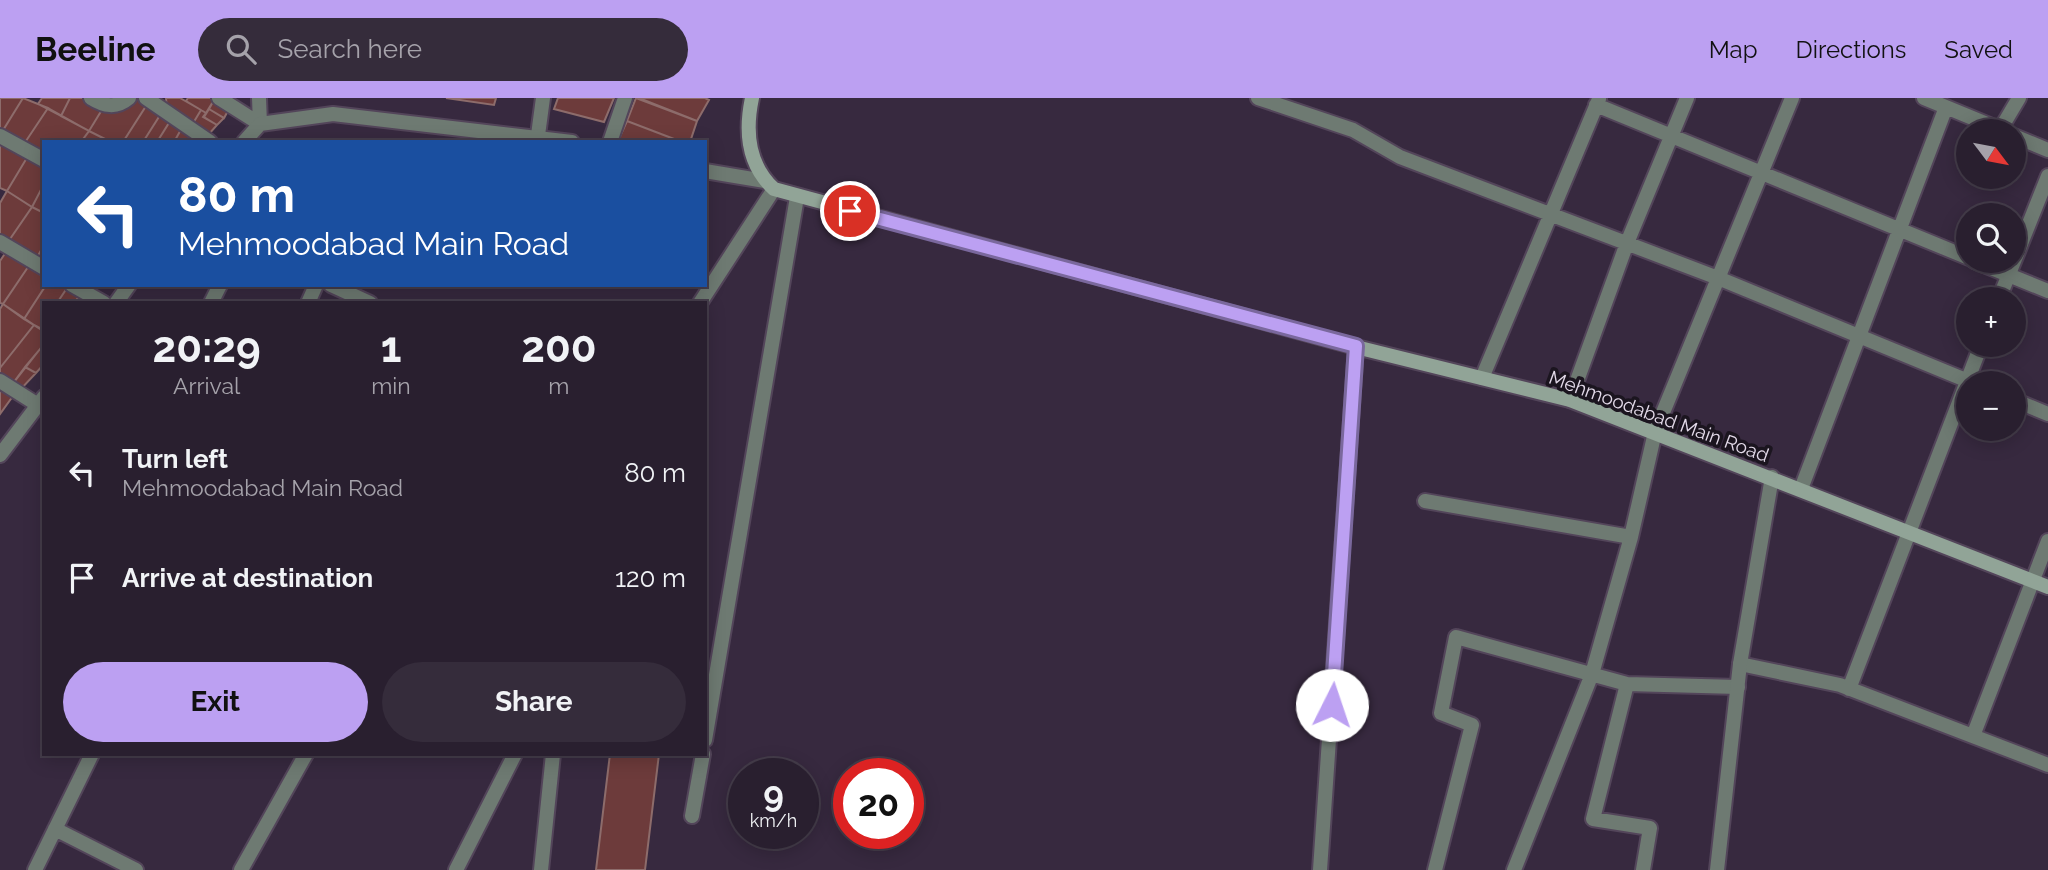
<!DOCTYPE html>
<html lang="en">
<head>
<meta charset="utf-8">
<style>
  body { margin:0; font-family:Raleway,sans-serif; background:#352c3b; color:#f1f3f6; height:100vh; display:flex; flex-direction:column; font-size:26px; white-space:nowrap }
  * { box-sizing:border-box; margin:0 }
  p { font-size:23px; color:#a5a2aa }
  .icon { flex:none; width:38px; height:38px; fill:none; stroke:currentColor; stroke-width:2; stroke-linecap:round; stroke-linejoin:round }
  .map { position:relative; flex:1; overflow:hidden }
  .sheet { position:absolute; left:42px; top:203px; width:665px; height:455px; display:flex; flex-direction:column; background:#291f2f; border-radius:0px; box-shadow:0 4px 18px #0003,0 0 0 2px #453d4b }
  .sheet>* { flex:none }
  .hud { position:absolute; left:42px; top:42px; width:665px; height:147px; border-radius:0px; box-shadow:0 4px 18px #0003,0 0 0 2px #453d4b; background:#1a4fa0; color:#fff; overflow:hidden }
  .needle { width:46px; rotate:122deg }
  .fabs { position:absolute; left:1956px; top:21px; display:grid; gap:14px }
  .fabs a { display:grid; place-items:center; width:70px; height:70px; border-radius:50%; background:#291f2f; box-shadow:0 4px 18px #0003,0 0 0 2px #453d4b; font-size:35px }
  .speed { position:absolute; left:728px; top:660px; display:flex; gap:14px; font-size:35px; font-weight:700; text-align:center }
  .speed>* { display:grid; place-content:center; width:91px; height:91px; border-radius:50%; background:#291f2f; box-shadow:0 4px 18px #0003,0 0 0 2px #453d4b; line-height:1 }
  .speed small { font-size:18px; font-weight:400 }
  .speed .limit { border:10px solid #d22; background:#fff; color:#111 }
  .pin { position:absolute; display:grid; place-items:center; width:60px; height:60px; color:#fff; margin:-30px; border:4px solid #fff; border-radius:50%; box-shadow:0 2px 7px #0007 }
  .me { position:absolute; width:77px; margin:-38px; rotate:4deg; stroke-linejoin:round; filter:drop-shadow(0 0 5px #0008) }
  .turn { display:flex; align-items:center; gap:24px; height:147px; padding:0 21px; font-size:32px }
  .turn .icon { width:91px; height:91px; stroke-width:2.5 }
  .turn b { display:block; font-size:49px; line-height:60px }
  .eta { display:flex; justify-content:space-evenly; align-items:center; height:119px; text-align:center }
  .eta b { font-size:42px; font-weight:700; line-height:49px }
  .cta { display:flex; gap:14px; margin-top:auto; padding:14px 21px }
  .cta a { flex:1; height:80px; border-radius:42px; background:#bca0f2; color:#111; font-size:28px; font-weight:700; line-height:80px; text-align:center }
  .cta a+a { background:#352c3b; color:#f1f3f6 }
  ul { padding:0; list-style:none }
  li { display:flex; align-items:center; gap:21px; height:105px; padding:0 21px }
  li div { flex:1 }
  li b { display:block; font-size:26px }
  li em { font-style:normal }
  header { display:flex; align-items:center; gap:42px; box-sizing:border-box; height:98px; padding:0 35px; background:#bca0f2; color:#111 }
  header strong { font-size:33px }
  nav { display:flex; gap:38px; margin-inline-start:auto; font-size:24px }
  .search { width:490px; height:63px; background:#352c3b; display:flex; align-items:center; gap:18px; box-sizing:border-box; padding:0 24px; border-radius:38px; color:#a5a2aa; font-size:26px }
  .map>svg:first-child { display:block }
</style>
</head>
<body>
<header>
<strong>Beeline</strong>
<div class="search"><svg class="icon" aria-label="search" viewBox="0 0 24 24"><circle cx="10" cy="10" r="6"/><path d="M15 15l6 6"/></svg>Search here</div>
<nav><a>Map</a><a>Directions</a><a>Saved</a></nav>
</header>
<div class="map">
<svg width="2048" height="772" viewBox="0 0 2048 772">
  <rect width="100%" height="100%" fill="#37293f"/>
  <!-- building -->
  <path fill="#6d3b3b" stroke="#8d6c6b" stroke-width="2" d="M0,0H23L2,34L0,33Z
    M23,0L48,10L24,46L2,34Z
    M42,0H70L61,18L38,6Z
    M70,0H85L103,10L89,33L61,18Z
    M132,0H142L148,5L123,44H111L89,33L103,10Z
    M166,0H180L201,12L192,27L167,12Z
    M188,0H211L214,2L206,15L186,3Z
    M446,0H496L494,7Z
    M558,0H614L604,24L554,11Z
    M636,0L697,23L690,44H682L627,23Z
    M639,0H705L709,2L697,23Z
    M214,2L229,11L224,20L209,11Z
    M148,5L162,14L143,44H123Z
    M48,10L89,33L81,44H44V56L24,46Z
    M209,11L224,20L217,27L204,19Z
    M201,12L206,15L203,19L217,27L209,36L192,27Z
    M162,14L172,20L157,44H143Z
    M172,20L183,28L174,44H157Z
    M627,23L682,44L618,43Z
    M183,28L204,44H174Z
    M89,33L111,44H81Z
    M0,43L28,58L7,93L0,90Z
    M28,58L44,67V86L32,109L7,93Z
    M44,86V115L32,109Z
    M7,93L32,109L8,144L0,139V105Z
    M32,109L44,115V147L35,163L8,144Z
    M6,154L28,169L3,206L0,205V163Z
    M28,169L44,179L46,187L24,221L3,206Z
    M46,187L67,190L57,205H44V225L40,231L24,221Z
    M67,190L80,197L74,205H57Z
    M3,206L34,227L0,270V211Z
    M34,227L44,232V246L11,288L0,281V270Z
    M40,251L44,254V266L36,275L25,269Z
    M25,269L36,275L19,293L11,288Z
    M0,289L13,298L0,316Z
    M610,656H659L645,772H596Z"/>
  <g fill="none" stroke-linecap="round" stroke-linejoin="round">
    <!-- service casing -->
    <g stroke="#53455a" stroke-width="18">
      <path id="service" d="M705,642L797,99
        M692,718L703,656
        M1320,772L1356,249"/>
    </g>
    <!-- minor casing -->
    <g stroke="#53455a" stroke-width="18">
      <path id="minor" d="M91,0C104,8 116,11 129,0
        M146,0L210,44
        M219,0L260,26
        M259,0L260,26
        M1258,0L1353,32L1400,59L1718,180L1973,285
        M1924,0L2004,33
        M1596,7L1969,160
        M2000,32L2019,0
        M538,37L543,0
        M0,38L44,62
        M2014,38L2048,52
        M610,44L625,0
        M0,144L44,170
        M1974,163L2048,193
        M72,187L104,205
        M331,187L370,205
        M1999,201L2048,78
        M211,205L220,187
        M308,205L316,187
        M700,205L774,91
        M1482,280L1599,1
        M0,283L38,307
        M1570,302L1627,145L1687,0
        M2014,302L2048,316
        M1801,391L1946,9
        M1425,403L1631,439
        M1740,566L1840,587L2048,667
        M1627,586L1593,721L1650,730L1643,772
        M1849,591L1981,247
        M1973,638L2048,443
        M55,731L136,772
        M35,772L92,656
        M241,772L306,656
        M456,772L515,656
        M541,772L553,656
        M1435,772L1472,627L1441,615L1456,539L1627,586L1738,589
        M1514,772L1592,576L1631,439L1655,334L1792,0"/>
    </g>
    <!-- tertiary casing -->
    <g stroke="#53455a" stroke-width="18">
      <path id="tertiary" d="M244,44L260,26L333,16L572,44
        M705,73L765,83
        M116,205L129,187
        M0,357L44,299
        M1717,772L1740,566L1772,379"/>
    </g>
    <!-- secondary casing -->
    <g stroke="#53455a" stroke-width="18">
      <path id="secondary" d="M752,0C745,33 748,67 774,91L1356,249L1570,302L2048,489"/>
    </g>
    <!-- service -->
    <use href="#service" stroke="#6e7a72" stroke-width="14"/>
    <!-- minor -->
    <use href="#minor" stroke="#6e7a72" stroke-width="14"/>
    <!-- tertiary -->
    <use href="#tertiary" stroke="#6e7a72" stroke-width="14"/>
    <!-- secondary -->
    <use href="#secondary" stroke="#91a497" stroke-width="14"/>
  </g>
  <g fill="none" stroke-linecap="round" stroke-linejoin="round">
    <!-- route casing -->
    <g stroke="#7a689d" stroke-width="18">
      <path id="route" d="M850,113L1356,248L1332,607"/>
    </g>
    <!-- route -->
    <use href="#route" stroke="#bca0f2" stroke-width="12"/>
  </g>
  <g text-anchor="middle" dominant-baseline="central" stroke-width="7" stroke-linejoin="round" paint-order="stroke">
    <!-- street labels -->
    <g font-size="19" fill="#e4dbea" stroke="#1b151f">
      <text transform="translate(1659 318) rotate(20)">Mehmoodabad Main Road</text>
    </g>
  </g>
</svg>
<div class="fabs">
<a><svg class="needle" viewBox="-14 -14 28 28"><path d="M0-13l5 13h-10z" fill="#e53935"/><path d="M0 13l5-13h-10z" fill="#a5a2aa"/></svg></a>
<a><svg class="icon" aria-label="search" viewBox="0 0 24 24"><circle cx="10" cy="10" r="6"/><path d="M15 15l6 6"/></svg></a>
<a>+</a>
<a>−</a>
</div>
<div class="speed"><div>9<small>km/h</small></div><div class="limit">20</div></div>
<div class="pin" style="left:850px;top:113px;background:#d93025"><svg class="icon" aria-label="arrive" viewBox="0 0 24 24"><path d="M6 21V4h12l-3 4 3 4H6"/></svg></div>
<svg class="me" style="left:1332px;top:607px" viewBox="-20 -20 40 40"><circle r="19" fill="#fff"/><path d="M0-13L10 11 0 6-10 11z" fill="#bca0f2"/></svg>
<div class="hud">
<div class="turn"><svg class="icon" aria-label="left" viewBox="0 0 24 24"><path d="M17 20v-9H6M10 6l-5 5 5 5"/></svg><div><b>80 m</b>Mehmoodabad Main Road</div></div>
</div>
<section class="sheet">
<div class="eta">
<div><b>20:29</b><p>Arrival</p></div>
<div><b>1</b><p>min</p></div>
<div><b>200</b><p>m</p></div>
</div>
<ul>
<li><svg class="icon" aria-label="left" viewBox="0 0 24 24"><path d="M17 20v-9H6M10 6l-5 5 5 5"/></svg><div><b>Turn left</b><p>Mehmoodabad Main Road</p></div><em>80 m</em></li>
<li><svg class="icon" aria-label="arrive" viewBox="0 0 24 24"><path d="M6 21V4h12l-3 4 3 4H6"/></svg><div><b>Arrive at destination</b></div><em>120 m</em></li>
</ul>
<div class="cta"><a>Exit</a><a>Share</a></div>
</section>
</div>
</body>
</html>
